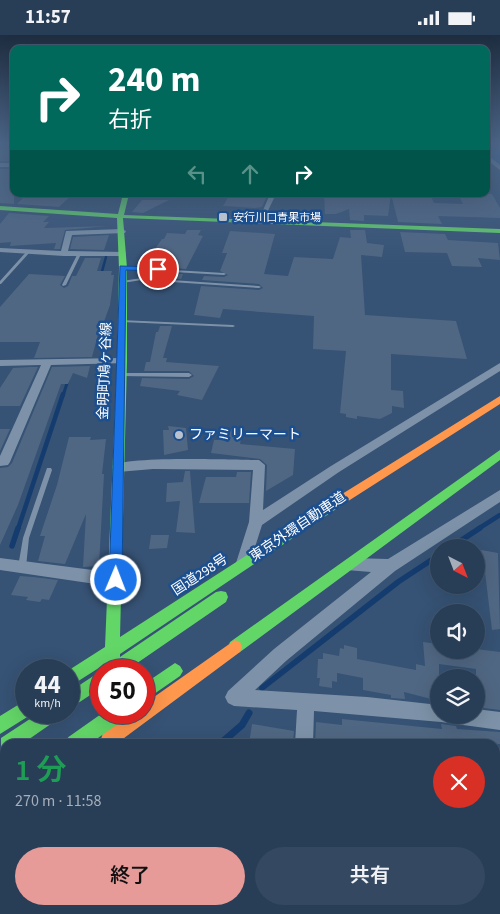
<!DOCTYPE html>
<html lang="ja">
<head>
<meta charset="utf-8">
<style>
  body { margin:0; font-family:"Source Sans 3","Noto Sans JP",sans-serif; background:#344961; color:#f1f3f6; height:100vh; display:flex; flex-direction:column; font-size:19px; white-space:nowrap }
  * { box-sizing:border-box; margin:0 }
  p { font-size:16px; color:#a5aeba }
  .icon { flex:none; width:28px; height:28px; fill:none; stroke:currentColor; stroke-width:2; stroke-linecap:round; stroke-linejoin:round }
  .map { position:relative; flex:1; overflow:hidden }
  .drawer { position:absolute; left:0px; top:704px; width:500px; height:176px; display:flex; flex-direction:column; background:#283e57; border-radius:15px 15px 0 0; box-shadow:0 5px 20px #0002,0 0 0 1px #44576d }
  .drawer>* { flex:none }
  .top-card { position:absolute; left:10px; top:10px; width:480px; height:152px; border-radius:10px; box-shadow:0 5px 20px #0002,0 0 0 1px #44576d; background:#00695c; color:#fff; overflow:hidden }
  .needle { width:32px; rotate:138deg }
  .buttons { position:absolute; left:430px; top:504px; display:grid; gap:10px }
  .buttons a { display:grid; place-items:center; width:55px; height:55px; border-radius:50%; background:#283e57; box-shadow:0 5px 20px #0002,0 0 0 1px #44576d; font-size:25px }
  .speed { position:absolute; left:15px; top:624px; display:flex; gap:10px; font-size:25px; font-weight:700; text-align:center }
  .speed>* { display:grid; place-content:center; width:65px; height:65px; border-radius:50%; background:#283e57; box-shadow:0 5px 20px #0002,0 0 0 1px #44576d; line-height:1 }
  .speed small { font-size:12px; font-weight:400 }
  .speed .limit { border:8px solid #d22; background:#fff; color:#111 }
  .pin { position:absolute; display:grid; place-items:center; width:42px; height:42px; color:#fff; margin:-21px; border:2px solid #fff; border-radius:50%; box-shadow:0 1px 5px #0007 }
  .me { position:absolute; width:55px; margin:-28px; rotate:1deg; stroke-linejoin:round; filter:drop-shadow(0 0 4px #0008) }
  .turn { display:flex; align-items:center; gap:18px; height:105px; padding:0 15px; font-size:22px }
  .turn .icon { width:65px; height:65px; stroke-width:2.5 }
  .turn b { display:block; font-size:35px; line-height:42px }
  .lanes { display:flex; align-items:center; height:48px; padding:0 15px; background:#0003; justify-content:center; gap:25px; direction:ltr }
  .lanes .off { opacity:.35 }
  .round { display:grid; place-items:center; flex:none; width:52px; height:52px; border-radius:26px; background:#344961 }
  .summary { display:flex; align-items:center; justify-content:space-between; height:85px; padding:0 15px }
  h1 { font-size:30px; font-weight:600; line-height:38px; color:#1e9e55 }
  .action { display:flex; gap:10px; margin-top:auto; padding:10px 15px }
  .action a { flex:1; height:58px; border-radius:30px; background:#e69b98; color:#111; font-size:20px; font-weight:600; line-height:58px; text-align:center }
  .action a+a { background:#344961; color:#f1f3f6 }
  .status { display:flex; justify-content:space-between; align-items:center; height:35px; padding:0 25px; background:#283e57; direction:ltr }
  .status svg { height:14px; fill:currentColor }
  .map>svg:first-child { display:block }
</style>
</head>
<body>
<div class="status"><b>11:57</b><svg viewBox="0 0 49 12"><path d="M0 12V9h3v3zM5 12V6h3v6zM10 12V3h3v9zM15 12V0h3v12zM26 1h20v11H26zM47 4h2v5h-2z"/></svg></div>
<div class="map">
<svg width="500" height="879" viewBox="0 0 500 879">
  <rect width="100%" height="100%" fill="#365274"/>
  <!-- green -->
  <path fill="#265fa1" d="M489,107H500V131L486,119Z"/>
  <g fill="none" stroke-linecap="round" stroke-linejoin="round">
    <!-- stream-far4 -->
    <path stroke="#153c6e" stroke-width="2.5" d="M101,240L106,222"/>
    <!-- stream-far3 -->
    <path stroke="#153c6e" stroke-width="3" d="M63,361L68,345"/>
    <!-- stream-far2 -->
    <path stroke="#153c6e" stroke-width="4.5" d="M18,494L63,359
      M478,494L500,480"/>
    <!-- stream-far1 -->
    <path stroke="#153c6e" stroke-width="5.5" d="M12,511L18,493
      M451,512L480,493
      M262,653L398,547L439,520"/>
    <!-- stream -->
    <path stroke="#153c6e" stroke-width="7" d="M220,709L242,690L249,678
      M18,879L23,875"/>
  </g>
  <!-- building -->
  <path fill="#506783" d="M9,107H14V126H0V114Z
    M0,134H14V169L0,168Z
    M34,159H73L59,172L17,169L24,162L30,163Z
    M230,159H268L262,172L255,173L223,171Z
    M324,159H430L434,168L463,169L458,159H492L500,173V183L438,181L442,189L398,187L391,159L388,181L364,180V186L350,185L349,174L336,179H325Z
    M142,165H169L143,178L132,177Z
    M9,178L49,181L43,187H49L44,193L108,191L65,195L60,214H54L56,208L10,211L11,207L0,208V189Z
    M187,195H201L198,200L203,201L186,234L157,232L164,220L152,218L162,204H164L167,198L185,199Z
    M350,195H365L367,208L384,210L382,222L361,220L365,280L456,286L467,324L391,319V355L403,356L404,373L392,371V378L380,384L357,381V384L346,382V379L340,378L346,316L313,314L314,281L223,274L220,283L194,280L201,251L259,255L263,253L259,249L202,245L204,241L224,242L228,240L220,236L227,218H222L230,196L275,199L264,239L288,241L294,222L333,224L340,202L351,203Z
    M400,197L445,199L448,205L498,208L500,225L478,223L482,232L452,231L447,218L405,217Z
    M109,200L104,215L70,214L73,202Z
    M85,223H101L97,236H112L111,240H114L110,270L102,292H100L92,322L34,323L40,307H0V272L29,239L65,241L60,250L64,253L68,251L72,241H76Z
    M154,238L183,239L181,244L151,242Z
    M160,291H172L163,323H167L166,327L219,331L202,365L177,360L180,356L140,351L142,343L189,344L194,341L189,336H144L146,327H150L156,297H158Z
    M90,331L87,343L73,338L68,349H61L18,470L0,510V433L8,432L12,428L52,332Z
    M30,332H38L20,371H0V353L13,333Z
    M168,391L186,393L188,415L164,420L163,395H169Z
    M221,393L238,395L237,400H242L240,409L295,414L293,440L266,456L267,430L260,424L211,418L214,405H218Z
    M0,394H10L0,416Z
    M69,402H91L90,405L106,404L102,439H104L99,531L83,532L86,479L65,529L38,526L45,501H40L57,450Z
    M185,436H190L195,498L176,497L180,466L166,467L167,448L183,447Z
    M237,437H251L249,468H199L206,442H236Z
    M151,500H169L167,513L149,514Z
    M476,514L498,518L500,594L492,595L484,529L476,528Z
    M20,541L33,542L58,545L49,565L42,564L40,567L26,565L28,562L11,560Z
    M423,607L439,609V615L476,614L500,617V675L476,672V634L439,629V666L404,657L405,664L391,663V660L363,655V643L337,638V647L332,646V653L319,651L320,643H317L318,624H323V618L339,621L340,613L344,614V610L357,613V624L416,635V629L425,631Z
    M342,684L442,694L441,689L456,691L457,694L500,697V709H315L316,687L342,690Z
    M252,689L294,696L293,709H249Z"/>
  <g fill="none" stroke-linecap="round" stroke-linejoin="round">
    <!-- lane -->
    <path fill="#7d92a8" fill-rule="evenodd" d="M87,159L125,160L127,161L125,162L88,160Z
      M27,216L30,217L1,249H0V246Z
      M78,218L81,219L66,250L63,251L62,250Z
      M122,232L224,238L226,239L224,240L123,234H122Z
      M142,243L259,251L261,252L259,253L142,245L122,248L120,247L122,246Z
      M120,285L233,290L235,291L233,292L122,287L120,286Z
      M122,338H189L192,340L189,342L120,341V339Z
      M47,433H51L52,435L29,503L26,532L25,534L22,535L19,534L18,532L23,503Z"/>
    <!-- street -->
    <path fill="#7d92a8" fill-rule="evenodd" d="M486,119L500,130V135L486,124Z
      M0,128H14V132H0Z
      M270,159H276L263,186L258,187Z
      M122,194L126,196L125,198L72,200L68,216L125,217L126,219L122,221H64L0,217V213L61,216L66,196Z
      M122,323L126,324V328L51,330L10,427L8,430L0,431V421L41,330L0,331V325Z
      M500,328V336L339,437L262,490L250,528L248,533L243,534L238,533L236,528L249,487L253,435L153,434L118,437L112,432C119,420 239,425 259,425L265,430L263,475L331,431Z
      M500,455V467L395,536L286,626L255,655L367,662L439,670V680H476V674L500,677V695L441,687L314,676L313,709H295L297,675L234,671L228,668L225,662L228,656L274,614L371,537L346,535L344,530L346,525L351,523L388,524Z
      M0,523L116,538L121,540L123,545L121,550L116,552L0,535Z
      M495,781H500V801H495Z"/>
    <!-- fast -->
    <path fill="#63d668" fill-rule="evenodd" d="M123,159H129L124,180L500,194V198L123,183L127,233V326L120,602L334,464L338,462L342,464L344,467L342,470L120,619V622L216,557L221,556L226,557L228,562L226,567L127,635H104L105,629L69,652V635L105,612L117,326L119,233L117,183L0,175V171L118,179Z
      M500,415V425L240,617L235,619L230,617L228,612L230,607Z
      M175,628L180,631L183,636L180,641L144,666V649Z
      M101,636V653L69,674V657Z
      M26,665V678L32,679L0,699V681Z
      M39,678H60L58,684L22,709H5V716L1,715V703Z
      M96,875H116V879H96Z"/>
    <!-- slow -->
    <path fill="#ff974d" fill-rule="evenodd" d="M500,361V369L342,470L338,472L334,470L332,467L334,464Z
      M235,605L240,607L242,612L240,617L116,709H103L101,704L103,698L132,678H144V669Z
      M5,751V770L0,772V753Z
      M5,772V792L0,794V774Z"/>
    <!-- fast-bridge -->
    <path stroke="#63d668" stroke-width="18" d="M74,709L118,678"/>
  </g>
  <!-- sky -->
  <linearGradient id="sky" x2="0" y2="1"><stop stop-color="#1e2d40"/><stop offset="0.47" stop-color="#4c6688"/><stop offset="1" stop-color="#4c6688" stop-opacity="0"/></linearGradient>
  <rect width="500" height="230" fill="url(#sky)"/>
  <!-- route -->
  <path fill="#1a73e8" stroke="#114b97" d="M120,231L158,232L162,234L158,236L126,235L122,545L120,550L116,551L111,550L109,545Z"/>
  <!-- markers -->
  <g fill="#b9c2ce" stroke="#1b4f8f" stroke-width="2">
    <rect x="218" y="177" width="10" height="10" rx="2.5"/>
    <circle cx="179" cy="400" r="5"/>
  </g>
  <g text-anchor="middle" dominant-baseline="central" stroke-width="5" stroke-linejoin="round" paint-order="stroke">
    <!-- far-poi labels -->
    <g font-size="11" fill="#fff" stroke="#1b4f8f" text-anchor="start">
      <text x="233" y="182">安行川口青果市場</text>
    </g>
    <!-- street labels -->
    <g font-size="14" fill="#fff" stroke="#1b4f8f">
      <text transform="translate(105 336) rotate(-88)">金明町鳩ヶ谷線</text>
      <text transform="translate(298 492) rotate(-34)">東京外環自動車道</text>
      <text transform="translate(200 540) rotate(-33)">国道298号</text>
    </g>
    <!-- poi labels -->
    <g font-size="14" fill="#fff" stroke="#1b4f8f" text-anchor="start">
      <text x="189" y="400">ファミリーマート</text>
    </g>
  </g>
</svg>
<div class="buttons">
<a><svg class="needle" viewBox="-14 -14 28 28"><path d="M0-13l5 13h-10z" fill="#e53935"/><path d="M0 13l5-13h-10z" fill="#a5aeba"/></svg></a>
<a><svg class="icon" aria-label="sound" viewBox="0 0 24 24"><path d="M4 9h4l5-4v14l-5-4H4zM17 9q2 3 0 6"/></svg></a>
<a><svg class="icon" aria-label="layers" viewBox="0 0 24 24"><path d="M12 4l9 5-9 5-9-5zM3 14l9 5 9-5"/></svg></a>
</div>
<div class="speed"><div>44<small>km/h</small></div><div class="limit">50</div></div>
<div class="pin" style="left:158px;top:234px;background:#d93025"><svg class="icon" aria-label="arrive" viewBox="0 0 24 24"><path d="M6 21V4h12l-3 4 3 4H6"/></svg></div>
<svg class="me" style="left:116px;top:545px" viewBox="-20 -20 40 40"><circle r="17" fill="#1a73e8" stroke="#fff" stroke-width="3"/><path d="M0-11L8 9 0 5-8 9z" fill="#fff"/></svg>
<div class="top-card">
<div class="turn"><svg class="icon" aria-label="right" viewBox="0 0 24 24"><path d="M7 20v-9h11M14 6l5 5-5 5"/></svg><div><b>240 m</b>右折</div></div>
<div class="lanes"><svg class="icon off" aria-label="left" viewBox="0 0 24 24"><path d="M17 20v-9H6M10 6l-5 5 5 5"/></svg><svg class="icon off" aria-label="ahead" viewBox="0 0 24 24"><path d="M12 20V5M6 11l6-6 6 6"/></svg><svg class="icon" aria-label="right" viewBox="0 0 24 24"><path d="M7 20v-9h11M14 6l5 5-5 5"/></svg></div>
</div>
<section class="drawer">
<div class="summary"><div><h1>1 分</h1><p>270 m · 11:58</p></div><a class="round" style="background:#d93025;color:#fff"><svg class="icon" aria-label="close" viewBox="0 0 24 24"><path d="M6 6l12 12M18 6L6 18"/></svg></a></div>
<div class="action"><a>終了</a><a>共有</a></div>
</section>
</div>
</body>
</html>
